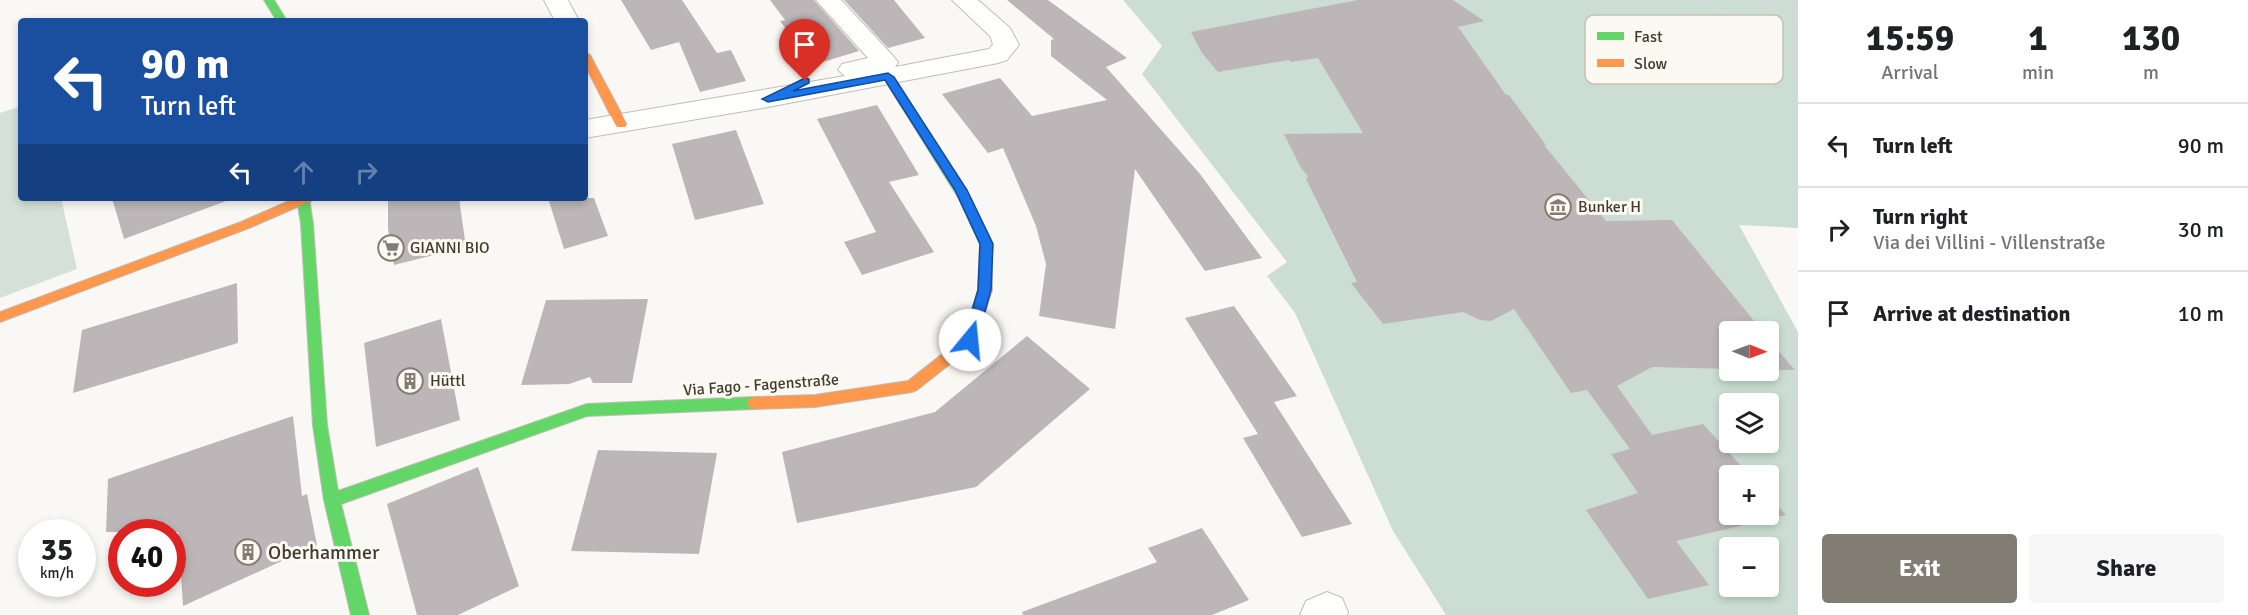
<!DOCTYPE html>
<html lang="en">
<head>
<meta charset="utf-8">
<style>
  body { margin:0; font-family:Signika,sans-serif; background:#f6f6f6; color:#202124; height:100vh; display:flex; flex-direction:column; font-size:22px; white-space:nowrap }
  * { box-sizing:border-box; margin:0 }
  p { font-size:20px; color:#757577 }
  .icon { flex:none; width:33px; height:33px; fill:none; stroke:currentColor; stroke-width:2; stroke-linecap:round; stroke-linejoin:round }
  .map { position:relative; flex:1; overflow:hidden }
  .side { display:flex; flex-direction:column; background:#fff; width:450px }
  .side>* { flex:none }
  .top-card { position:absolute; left:18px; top:18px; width:570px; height:183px; border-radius:6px; box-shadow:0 3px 9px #0003; background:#1a4fa0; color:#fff; overflow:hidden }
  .needle { width:39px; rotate:91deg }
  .buttons { position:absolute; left:1719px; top:321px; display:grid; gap:12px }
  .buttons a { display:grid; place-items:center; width:60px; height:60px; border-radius:6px; background:#fff; box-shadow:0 3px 9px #0003; font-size:30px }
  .speed { position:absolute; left:18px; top:519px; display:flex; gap:12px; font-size:30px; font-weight:700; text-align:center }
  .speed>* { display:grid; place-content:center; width:78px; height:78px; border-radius:50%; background:#fff; box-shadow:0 3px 9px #0003; line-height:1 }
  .speed small { font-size:15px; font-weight:400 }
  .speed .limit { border:9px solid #d22; background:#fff; color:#111 }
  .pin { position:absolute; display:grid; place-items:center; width:51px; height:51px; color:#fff; margin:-62px -26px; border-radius:50% 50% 50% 0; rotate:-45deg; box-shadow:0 0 6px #0007 }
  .pin .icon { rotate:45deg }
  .me { position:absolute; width:66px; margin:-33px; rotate:17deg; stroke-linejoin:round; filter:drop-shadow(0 0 4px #0008) }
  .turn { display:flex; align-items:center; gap:21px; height:126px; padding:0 24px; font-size:27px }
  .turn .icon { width:78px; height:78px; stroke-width:2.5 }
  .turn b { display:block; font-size:42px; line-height:51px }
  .lanes { display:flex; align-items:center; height:57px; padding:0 24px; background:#0003; justify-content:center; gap:30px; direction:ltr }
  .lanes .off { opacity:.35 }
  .eta { display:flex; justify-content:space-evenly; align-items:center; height:102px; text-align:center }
  .eta b { font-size:36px; font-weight:700; line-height:42px }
  .action { display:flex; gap:12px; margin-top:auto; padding:12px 24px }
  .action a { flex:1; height:69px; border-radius:6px; background:#827d73; color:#fff; font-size:24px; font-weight:700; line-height:69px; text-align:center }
  .action a+a { background:#f6f6f6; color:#202124 }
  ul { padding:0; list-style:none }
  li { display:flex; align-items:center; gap:18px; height:84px; padding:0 24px; border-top:2px solid #e0e0e0 }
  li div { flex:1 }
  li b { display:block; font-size:22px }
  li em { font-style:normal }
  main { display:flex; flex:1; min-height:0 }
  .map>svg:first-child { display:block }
</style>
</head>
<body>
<main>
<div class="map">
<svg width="1798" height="615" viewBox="0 0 1798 615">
  <rect width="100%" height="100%" fill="#faf8f4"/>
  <!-- green -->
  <path fill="#d4e1d8" d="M21,106V198H61L77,269L0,298V113Z"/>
  <!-- forest -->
  <path fill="#ccded4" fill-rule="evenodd" d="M1123,0H1798V228L1739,225L1798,332V615H1446L1393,531L1295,313L1267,276L1287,262L1142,74L1162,46ZM1730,332H1768V370H1730ZM1730,404H1768V442H1730ZM1730,476H1768V514H1730ZM1730,548H1768V586H1730Z"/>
  <!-- building -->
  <path fill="#bcb6b8" d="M621,0H682L717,53L731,50L746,81L700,92L679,42L651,50Z
    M770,0H814L859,51L813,65L780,21L785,20Z
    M844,0H894L925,38L888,48Z
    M1007,0H1048L1127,58L1106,67L1200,174L1262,258L1205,271L1135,169L1115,329L1039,316L1046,264L1036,226L1003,148L988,153L942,94L1000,78L1032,116L1107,100L1051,56V40L1054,39Z
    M1358,0H1453L1484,21L1458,27L1506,95H1509L1546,145H1544L1606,221L1672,220L1763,332H1730V369L1652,367L1617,386L1652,435L1703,424L1750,476H1730V514H1768V496L1786,515L1676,541L1709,585L1648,599L1586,510L1638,493L1611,454L1630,449L1587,390L1571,393L1514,309L1491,321L1480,320L1463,312L1383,324L1351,283L1357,282L1306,179L1308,176L1301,168L1284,134L1363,133L1318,58L1291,62L1289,60L1218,72L1202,53L1191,32Z
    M877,105L919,175L889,182L934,252L862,275L844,242L876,232L817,119Z
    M736,130L764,204L695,220L672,144Z
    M112,198H225L226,201L124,239Z
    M388,198H459L466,247L394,265L388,229Z
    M548,198H594L608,236L564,249Z
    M237,283L238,343L73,393L82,330Z
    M648,299L632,383H593L590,377L569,384L521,385L546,300Z
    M1234,306L1297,396L1274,402L1352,524L1302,537L1243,438L1258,434L1185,318Z
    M441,319L460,420L376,447L364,343Z
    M1027,336L1090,389L976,487L797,523L782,452L935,412Z
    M1768,339L1795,370H1768Z
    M293,416L302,496L307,494L317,545L183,606L178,532H106L108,479Z
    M598,450L717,453L699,554L571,551Z
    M478,467L519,586L458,615H417L387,504Z
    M1202,528L1249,600L1212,615H1023L1022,612L1157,562L1148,548Z"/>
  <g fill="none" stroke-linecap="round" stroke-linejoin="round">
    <!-- street casing -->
    <g stroke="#c1bdb5" stroke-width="2">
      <path id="street" d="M544,0H568L579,21H555Z
        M816,0H841L894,57L898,62L895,67L989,49L993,44L990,36L952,0H978L1010,28L1019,45L1007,60L998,63L768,107L585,138V120L845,76L838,70L842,64L868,58Z
        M1327,592L1342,598L1348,612L1347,615H1300L1306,601Z"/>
    </g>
    <!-- fast casing -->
    <g stroke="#c1bdb5" stroke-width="2">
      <path id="fast" d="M264,0H274L287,21H277Z
        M888,74L893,77L969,196L971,199L969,202H961L883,77Z
        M297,198H309L313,224L327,425L338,491L587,404L754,397L759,399L761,403L759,407L754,409L587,416L341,504L369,615H351L324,500L313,425L301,224Z"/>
    </g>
    <!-- slow casing -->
    <g stroke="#c1bdb5" stroke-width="2">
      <path id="slow" d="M585,52L590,55L627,124L625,127H617L615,124L585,65Z
        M965,195L971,199L992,244V290L975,344L917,390L912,392L815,407L754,409L749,407L747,403L749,399L754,397L815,395L908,381L964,337L978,290L980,244L959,199Z
        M296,198H313L311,201L249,228L0,322V312L241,222Z"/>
    </g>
    <!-- path -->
    <path stroke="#d9d8d6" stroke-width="3" stroke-dasharray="2 2" stroke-linecap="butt" d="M1694,0L1758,28L1798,59
      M1759,0L1798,24
      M1774,0L1798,12"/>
    <!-- street -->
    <use href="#street" fill="#fefefd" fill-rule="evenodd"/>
    <!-- fast -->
    <use href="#fast" fill="#63d668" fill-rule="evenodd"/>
    <!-- slow -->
    <use href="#slow" fill="#ff974d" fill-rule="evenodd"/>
  </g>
  <!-- route -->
  <path fill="#1a73e8" stroke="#114b97" stroke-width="1.5" d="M888,73L894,77L967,190L993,244L991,290L977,340L970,345L963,340L978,290L980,244L955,190L885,80L768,102L762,99L805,78L809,79V83L793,91Z"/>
  <!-- icons -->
  <defs>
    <g id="museum-ring" transform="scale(1.35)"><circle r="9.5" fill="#fcf9f2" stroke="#827d73" stroke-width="1.5"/><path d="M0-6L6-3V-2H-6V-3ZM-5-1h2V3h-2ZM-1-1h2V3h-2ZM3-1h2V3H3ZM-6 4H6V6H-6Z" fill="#827d73"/></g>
    <g id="supermarket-ring" transform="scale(1.35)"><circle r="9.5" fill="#fcf9f2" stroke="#827d73" stroke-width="1.5"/><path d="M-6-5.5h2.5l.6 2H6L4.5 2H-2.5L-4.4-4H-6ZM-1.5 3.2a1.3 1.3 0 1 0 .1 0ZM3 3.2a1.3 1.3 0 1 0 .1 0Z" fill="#827d73"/></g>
    <g id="building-ring" transform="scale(1.35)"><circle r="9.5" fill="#fcf9f2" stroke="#827d73" stroke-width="1.5"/><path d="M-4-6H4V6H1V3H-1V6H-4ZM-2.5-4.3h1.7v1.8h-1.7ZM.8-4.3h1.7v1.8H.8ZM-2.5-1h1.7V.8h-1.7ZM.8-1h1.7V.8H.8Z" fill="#827d73"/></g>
  </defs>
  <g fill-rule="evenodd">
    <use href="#museum-ring" x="1558" y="207"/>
    <use href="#supermarket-ring" x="391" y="248"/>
    <use href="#building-ring" x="410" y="381"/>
    <use href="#building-ring" x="248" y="552"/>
  </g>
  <g text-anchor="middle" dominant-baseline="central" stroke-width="6" stroke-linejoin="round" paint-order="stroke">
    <!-- poi labels -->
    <g font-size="16" fill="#413b2e" stroke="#fcf9f2" text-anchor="start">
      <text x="1578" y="207">Bunker H</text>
      <text x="410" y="248">GIANNI BIO</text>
      <text x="430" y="381">Hüttl</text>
    </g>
    <!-- street labels -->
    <g font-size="16" fill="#413b2e" stroke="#fcf9f2">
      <text transform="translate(761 385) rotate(-4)">Via Fago - Fagenstraße</text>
    </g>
    <!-- near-poi labels -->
    <g font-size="20" fill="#413b2e" stroke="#fcf9f2" text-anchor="start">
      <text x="268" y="552">Oberhammer</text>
    </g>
  </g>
  <!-- legend -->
  <rect x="1585" y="15" width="198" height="69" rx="9" fill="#fcf9f2" stroke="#c4c0b7" stroke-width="1.5"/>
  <rect x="1597" y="32" width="27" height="8" fill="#63d668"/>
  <rect x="1597" y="59" width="27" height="8" fill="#ff974d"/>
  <g font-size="16" fill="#413b2e">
    <text x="1634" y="42">Fast</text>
    <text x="1634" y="69">Slow</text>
  </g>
</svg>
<div class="buttons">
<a><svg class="needle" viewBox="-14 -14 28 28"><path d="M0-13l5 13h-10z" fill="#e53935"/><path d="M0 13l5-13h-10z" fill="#757577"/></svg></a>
<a><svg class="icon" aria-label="layers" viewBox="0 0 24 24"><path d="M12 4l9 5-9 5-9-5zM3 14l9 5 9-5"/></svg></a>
<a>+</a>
<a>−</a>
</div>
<div class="speed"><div>35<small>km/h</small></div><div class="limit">40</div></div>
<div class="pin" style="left:805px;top:81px;background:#d93025"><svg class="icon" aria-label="arrive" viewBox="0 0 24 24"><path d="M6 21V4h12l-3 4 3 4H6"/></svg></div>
<svg class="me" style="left:970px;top:340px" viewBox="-20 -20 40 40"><circle r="19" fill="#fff"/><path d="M0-13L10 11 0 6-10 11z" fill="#1a73e8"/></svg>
<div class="top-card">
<div class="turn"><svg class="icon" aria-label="left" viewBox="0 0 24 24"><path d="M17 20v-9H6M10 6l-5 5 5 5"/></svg><div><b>90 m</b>Turn left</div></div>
<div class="lanes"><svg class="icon" aria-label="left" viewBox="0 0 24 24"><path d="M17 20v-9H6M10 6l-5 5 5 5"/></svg><svg class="icon off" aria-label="ahead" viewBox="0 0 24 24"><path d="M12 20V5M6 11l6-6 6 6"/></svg><svg class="icon off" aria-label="right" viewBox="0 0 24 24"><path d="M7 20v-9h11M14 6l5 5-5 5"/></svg></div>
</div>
</div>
<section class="side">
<div class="eta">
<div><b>15:59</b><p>Arrival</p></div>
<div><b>1</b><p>min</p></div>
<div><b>130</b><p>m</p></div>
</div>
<ul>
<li><svg class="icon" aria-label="left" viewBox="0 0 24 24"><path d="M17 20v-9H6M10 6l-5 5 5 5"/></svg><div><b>Turn left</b></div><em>90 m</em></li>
<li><svg class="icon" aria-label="right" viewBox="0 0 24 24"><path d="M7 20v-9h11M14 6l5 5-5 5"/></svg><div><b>Turn right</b><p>Via dei Villini - Villenstraße</p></div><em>30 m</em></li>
<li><svg class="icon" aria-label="arrive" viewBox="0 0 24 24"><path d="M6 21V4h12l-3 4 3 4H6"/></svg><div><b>Arrive at destination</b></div><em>10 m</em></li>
</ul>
<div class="action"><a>Exit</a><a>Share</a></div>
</section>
</main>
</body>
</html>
